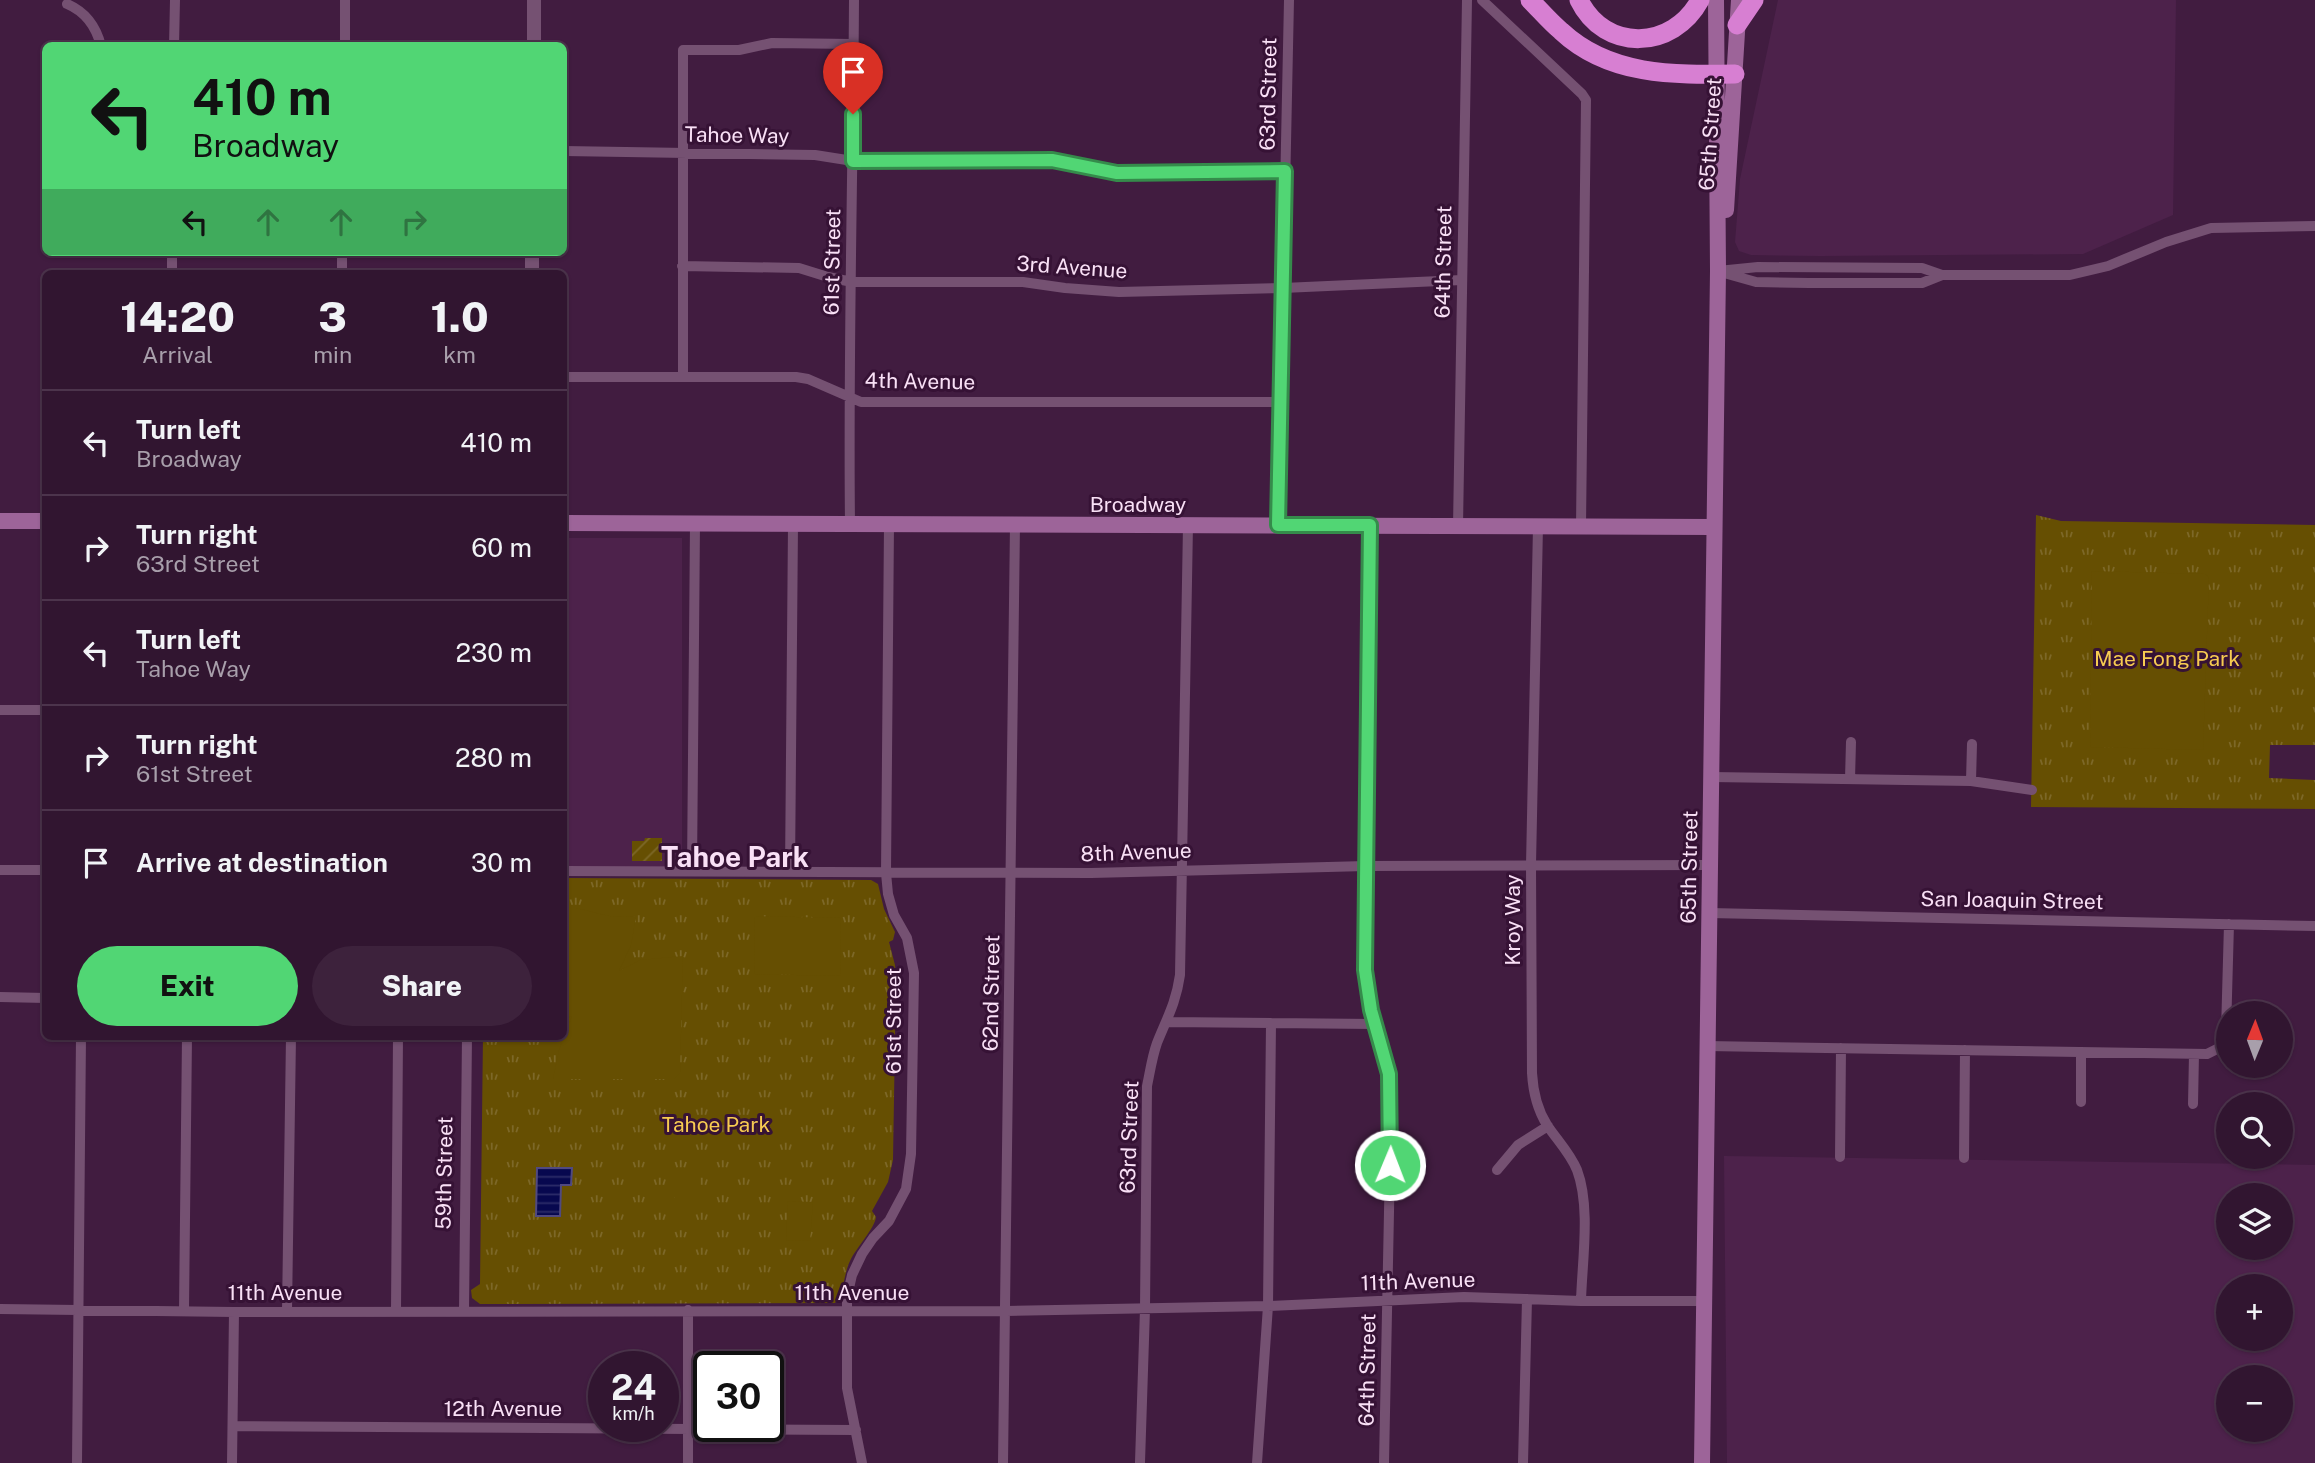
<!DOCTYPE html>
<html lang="en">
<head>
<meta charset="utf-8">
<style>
  body { margin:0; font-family:"Public Sans",sans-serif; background:#3d223c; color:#f1f3f6; height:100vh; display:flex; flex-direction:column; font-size:26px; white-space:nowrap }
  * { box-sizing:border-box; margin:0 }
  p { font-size:23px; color:#a89fab }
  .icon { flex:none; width:38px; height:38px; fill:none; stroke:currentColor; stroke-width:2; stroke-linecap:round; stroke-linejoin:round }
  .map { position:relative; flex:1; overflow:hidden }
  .panel { position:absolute; left:42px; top:270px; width:525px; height:770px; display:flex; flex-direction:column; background:#311530; border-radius:10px; box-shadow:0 2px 5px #0004,0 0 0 2px #4c344c }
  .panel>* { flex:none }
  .guide { position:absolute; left:42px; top:42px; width:525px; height:214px; border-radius:10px; box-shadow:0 2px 5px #0004,0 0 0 2px #4c344c; background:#51d674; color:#111; overflow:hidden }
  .needle { width:46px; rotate:1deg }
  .controls { position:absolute; left:2216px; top:1001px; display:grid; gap:14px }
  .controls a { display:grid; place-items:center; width:77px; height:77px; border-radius:50%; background:#311530; box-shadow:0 2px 5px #0004,0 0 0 2px #4c344c; font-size:35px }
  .speed { position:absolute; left:588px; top:1351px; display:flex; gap:14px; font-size:35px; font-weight:700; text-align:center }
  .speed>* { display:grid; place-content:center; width:91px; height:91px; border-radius:50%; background:#311530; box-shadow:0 2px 5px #0004,0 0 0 2px #4c344c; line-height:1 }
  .speed small { font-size:18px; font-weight:400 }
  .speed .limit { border:4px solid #111; border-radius:10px; background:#fff; color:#111 }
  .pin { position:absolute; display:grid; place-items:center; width:60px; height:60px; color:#fff; margin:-72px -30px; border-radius:50% 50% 50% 0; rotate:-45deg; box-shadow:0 0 7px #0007 }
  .pin .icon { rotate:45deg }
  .me { position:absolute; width:77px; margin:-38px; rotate:1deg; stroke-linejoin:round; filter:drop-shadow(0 0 5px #0008) }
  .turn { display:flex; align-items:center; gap:24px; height:147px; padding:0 35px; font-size:32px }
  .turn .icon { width:91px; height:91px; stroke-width:2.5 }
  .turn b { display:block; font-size:49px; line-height:60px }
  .lanes { display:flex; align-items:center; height:66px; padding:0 35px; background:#0003; justify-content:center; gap:35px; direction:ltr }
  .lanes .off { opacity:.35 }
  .eta { display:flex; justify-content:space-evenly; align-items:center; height:119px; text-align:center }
  .eta b { font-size:42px; font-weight:800; line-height:49px }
  .primary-button { display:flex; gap:14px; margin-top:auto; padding:14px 35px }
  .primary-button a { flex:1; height:80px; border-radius:42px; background:#51d674; color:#111; font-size:28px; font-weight:800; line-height:80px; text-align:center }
  .primary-button a+a { background:#3d223c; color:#f1f3f6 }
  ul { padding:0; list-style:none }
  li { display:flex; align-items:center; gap:21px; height:105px; padding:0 35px; border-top:2px solid #4c344c }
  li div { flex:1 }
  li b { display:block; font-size:26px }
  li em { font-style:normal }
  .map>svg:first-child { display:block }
</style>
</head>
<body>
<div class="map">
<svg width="2315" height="1463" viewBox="0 0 2315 1463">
  <defs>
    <pattern id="grass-tufts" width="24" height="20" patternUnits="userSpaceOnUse" patternTransform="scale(1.75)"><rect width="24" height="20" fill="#664f02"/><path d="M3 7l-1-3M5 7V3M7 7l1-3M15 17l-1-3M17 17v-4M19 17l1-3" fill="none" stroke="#7d6828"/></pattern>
    <pattern id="garden-furrows" width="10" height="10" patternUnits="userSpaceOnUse" patternTransform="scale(1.75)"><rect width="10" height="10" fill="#664f02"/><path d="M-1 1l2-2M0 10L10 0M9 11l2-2" fill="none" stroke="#7d6828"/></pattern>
    <pattern id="water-rules" width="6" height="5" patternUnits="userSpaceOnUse" patternTransform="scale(1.75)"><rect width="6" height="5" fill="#07084f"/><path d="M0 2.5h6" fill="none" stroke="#2c2c69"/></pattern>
  </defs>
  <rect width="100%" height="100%" fill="#411c40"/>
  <!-- built -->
  <path fill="#4d224b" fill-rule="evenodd" d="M1778,0H2176L2173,215L2083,254L1821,256L1751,255L1739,251L1735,242L1740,179Z
    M564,538H682V868H564Z
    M1724,1156L2315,1165V1463H1727ZM2228,1195H2280V1248H2228ZM2228,1286H2280V1339H2228ZM2228,1377H2280V1430H2228Z"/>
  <!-- grass -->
  <path fill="url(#grass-tufts)" d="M2036,515L2061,521L2315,525V745H2270L2269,778L2315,780V809L2031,807Z
    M564,878L871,880L878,884L884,909L895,932L893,940L889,942L895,965L896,976L893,1160L888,1182L872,1211L876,1217C875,1228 856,1248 850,1261C844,1273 844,1293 835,1303L480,1304L472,1298L471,1290L480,1284L483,1036H564Z"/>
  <!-- garden -->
  <path fill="url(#garden-furrows)" d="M645,838H662V861H632V841H644Z"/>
  <!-- pitch -->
  <path fill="#664f02" d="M2092,571L2205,574L2209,577L2203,750L2090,747Z
    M564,908H576L609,916L636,917L631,945L619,971L640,960L683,956L680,1073L674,1079H553L559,1050L572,1016L564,1019Z
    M755,916L841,918L840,976L754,974Z
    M675,1173H699V1208H675Z
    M788,1201L813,1202L810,1241L786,1240Z"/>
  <!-- water -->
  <path fill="url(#water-rules)" stroke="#504981" stroke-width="2" d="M537,1168H572L571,1185H561L560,1216H536Z"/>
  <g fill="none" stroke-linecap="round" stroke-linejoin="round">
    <!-- minor -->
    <path stroke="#755172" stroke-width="10" d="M1482,0L1582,94L1586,100L1581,526
      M67,4C86,12 96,26 101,46
      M174,46L175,0
      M345,46V0
      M564,151L815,155L853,161L1052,160L1117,173L1285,171
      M682,266L799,268L828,277L852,282H1023L1065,288L1119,292L1283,288L1462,280
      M1718,271L1758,267L1922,268L1942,275H2070L2108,266L2166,242L2211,228L2315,226
      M172,273V252
      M342,273V252
      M1724,273L1756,282L1809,283H1922L1942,275
      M564,377H796L808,379L861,402H1281
      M683,377V50H739L772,43L854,44
      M850,524C848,349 853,175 854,0
      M1278,525L1289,0
      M1370,525L1365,970C1368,999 1377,1023 1384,1051C1389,1071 1391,1090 1391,1111L1384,1463
      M1458,526L1467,0
      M1538,526L1531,865L1532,1073C1533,1091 1537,1109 1547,1125C1557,1140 1570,1153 1577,1170C1591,1207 1582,1262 1581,1301
      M0,710H46
      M1711,777L1971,781L2032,790
      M1850,779L1851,742
      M1971,781L1972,744
      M0,870H46
      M564,871L1091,873L1366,866L1710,865
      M692,871L695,523
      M790,872L793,524
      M1709,913L2315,926
      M0,997L46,998
      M1168,1022L1375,1024
      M1707,1046L2207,1054L2221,1047L2226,1032L2229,924
      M2081,1102V1052
      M2193,1104L2194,1054
      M1840,1157L1841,1048
      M1964,1158L1965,1050
      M1497,1170L1518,1145L1548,1126
      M0,1309L234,1312L1006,1311L1268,1306L1464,1297L1581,1301H1704
      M184,1310L187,1036
      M688,1310V1463
      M287,1311L291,1036
      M464,1311L467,1036
      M396,1312L398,1036
      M233,1426L856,1430
      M1140,1462L1145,1309L1147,1086C1150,1072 1152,1057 1157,1043C1167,1018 1176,1003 1180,975L1188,525
      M77,1463L81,1036
      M232,1463L234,1312
      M862,1463L847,1388V1297L852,1275L862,1254L873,1238L889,1221L906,1189L911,1154L914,973L907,938L894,915L888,894L886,873L889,524
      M1003,1463L1015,524
      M1257,1463L1268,1306L1271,1023
      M1523,1463L1527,1299"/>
    <!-- tertiary -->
    <path stroke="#755172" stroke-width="14" d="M534,46V0
      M532,273V252"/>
    <!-- secondary -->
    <path stroke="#9d6499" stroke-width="16" d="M1726,210L1739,0
      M0,521H46
      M564,523L1713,527
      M1702,1463L1718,271L1716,0"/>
    <!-- motorway -->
    <path stroke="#d77fd2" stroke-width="19" d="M1530,0C1540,10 1550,22 1561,31C1609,76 1673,75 1735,74
      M1579,0C1605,53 1673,50 1700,0
      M1737,25L1754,0"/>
  </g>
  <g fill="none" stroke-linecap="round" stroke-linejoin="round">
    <!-- route casing -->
    <g stroke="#358b4b" stroke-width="18">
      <path id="route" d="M853,114V161L1052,160L1117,173L1285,171L1278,525H1370L1365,970L1371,1010L1389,1074L1390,1165"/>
    </g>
    <!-- route -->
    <use href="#route" stroke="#51d674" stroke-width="12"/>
  </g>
  <g text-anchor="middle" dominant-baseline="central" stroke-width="6" stroke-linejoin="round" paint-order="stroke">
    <!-- street labels -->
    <g font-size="21" fill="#f9e0f6" stroke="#361235">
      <text transform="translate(1268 94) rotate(-89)">63rd Street</text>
      <text transform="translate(1710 134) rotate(-86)">65th Street</text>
      <text transform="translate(737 135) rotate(1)">Tahoe Way</text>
      <text transform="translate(832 262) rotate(-89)">61st Street</text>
      <text transform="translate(1443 262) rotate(-89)">64th Street</text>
      <text transform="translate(1072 267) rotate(4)">3rd Avenue</text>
      <text transform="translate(920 381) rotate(1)">4th Avenue</text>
      <text x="1138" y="504">Broadway</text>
      <text transform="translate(1136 852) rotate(-2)">8th Avenue</text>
      <text transform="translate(1689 867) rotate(-89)">65th Street</text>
      <text transform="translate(2012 900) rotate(1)">San Joaquin Street</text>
      <text transform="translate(1512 920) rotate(-90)">Kroy Way</text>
      <text transform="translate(991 993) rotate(-89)">62nd Street</text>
      <text transform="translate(893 1021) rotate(-90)">61st Street</text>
      <text transform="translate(1129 1137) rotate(-88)">63rd Street</text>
      <text transform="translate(444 1173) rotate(-89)">59th Street</text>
      <text transform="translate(1418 1281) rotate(-2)">11th Avenue</text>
      <text x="285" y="1292">11th Avenue</text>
      <text x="852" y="1292">11th Avenue</text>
      <text transform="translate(1367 1370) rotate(-89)">64th Street</text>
      <text x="503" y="1408">12th Avenue</text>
    </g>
    <!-- park labels -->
    <g font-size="21" fill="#f7cb51" stroke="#361235">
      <text x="2167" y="658">Mae Fong Park</text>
      <text x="716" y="1124">Tahoe Park</text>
    </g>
    <!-- district labels -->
    <g font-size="28" font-weight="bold" fill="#f9e0f6" stroke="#361235">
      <text x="735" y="856">Tahoe Park</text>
    </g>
  </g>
</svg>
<div class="controls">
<a><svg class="needle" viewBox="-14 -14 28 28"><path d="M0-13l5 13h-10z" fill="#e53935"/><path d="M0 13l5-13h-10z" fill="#a89fab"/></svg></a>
<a><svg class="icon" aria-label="search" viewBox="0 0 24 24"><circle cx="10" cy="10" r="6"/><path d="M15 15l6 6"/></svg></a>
<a><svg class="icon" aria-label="layers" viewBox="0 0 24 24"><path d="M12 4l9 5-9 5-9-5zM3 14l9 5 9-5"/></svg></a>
<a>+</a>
<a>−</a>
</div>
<div class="speed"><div>24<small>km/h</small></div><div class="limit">30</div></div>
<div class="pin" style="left:853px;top:114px;background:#d93025"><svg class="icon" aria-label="arrive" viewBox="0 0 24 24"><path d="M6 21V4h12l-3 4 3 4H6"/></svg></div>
<svg class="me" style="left:1390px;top:1165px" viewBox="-20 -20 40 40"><circle r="17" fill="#51d674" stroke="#fff" stroke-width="3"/><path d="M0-11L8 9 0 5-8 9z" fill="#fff"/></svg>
<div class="guide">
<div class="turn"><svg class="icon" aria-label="left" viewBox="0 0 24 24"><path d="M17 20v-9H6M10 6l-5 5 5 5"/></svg><div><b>410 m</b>Broadway</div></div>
<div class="lanes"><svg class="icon" aria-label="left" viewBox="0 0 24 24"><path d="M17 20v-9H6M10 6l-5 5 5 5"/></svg><svg class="icon off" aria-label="ahead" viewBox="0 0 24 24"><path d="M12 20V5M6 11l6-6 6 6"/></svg><svg class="icon off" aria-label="ahead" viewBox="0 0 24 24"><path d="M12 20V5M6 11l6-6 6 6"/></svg><svg class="icon off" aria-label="right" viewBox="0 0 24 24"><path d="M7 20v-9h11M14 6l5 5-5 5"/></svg></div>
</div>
<section class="panel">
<div class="eta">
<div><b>14:20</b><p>Arrival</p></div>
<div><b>3</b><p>min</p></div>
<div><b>1.0</b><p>km</p></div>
</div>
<ul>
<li><svg class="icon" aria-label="left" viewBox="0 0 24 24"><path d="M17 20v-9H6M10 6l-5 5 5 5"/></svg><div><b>Turn left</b><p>Broadway</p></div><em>410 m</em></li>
<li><svg class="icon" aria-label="right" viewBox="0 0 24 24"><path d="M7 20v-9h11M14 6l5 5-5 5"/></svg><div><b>Turn right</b><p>63rd Street</p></div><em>60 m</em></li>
<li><svg class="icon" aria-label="left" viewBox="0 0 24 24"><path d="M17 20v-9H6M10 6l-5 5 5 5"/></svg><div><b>Turn left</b><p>Tahoe Way</p></div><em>230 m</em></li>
<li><svg class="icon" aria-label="right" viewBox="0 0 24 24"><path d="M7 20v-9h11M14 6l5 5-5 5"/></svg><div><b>Turn right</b><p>61st Street</p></div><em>280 m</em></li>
<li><svg class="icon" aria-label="arrive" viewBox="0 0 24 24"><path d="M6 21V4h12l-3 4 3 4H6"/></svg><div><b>Arrive at destination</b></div><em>30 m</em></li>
</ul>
<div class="primary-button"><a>Exit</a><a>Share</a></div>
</section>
</div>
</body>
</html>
